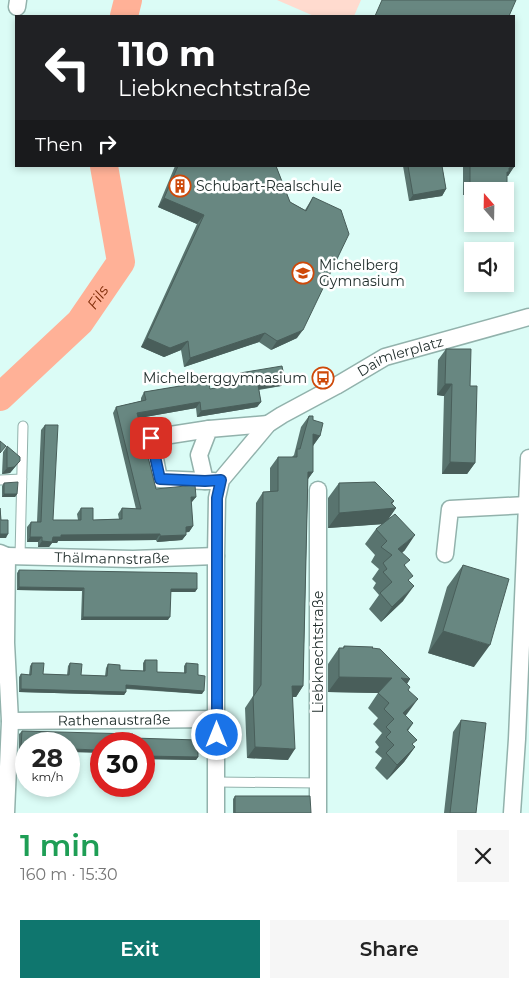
<!DOCTYPE html>
<html lang="en">
<head>
<meta charset="utf-8">
<style>
  body { margin:0; font-family:Montserrat,sans-serif; background:#f6f6f6; color:#222; height:100vh; display:flex; flex-direction:column; font-size:19px; white-space:nowrap }
  * { box-sizing:border-box; margin:0 }
  p { font-size:16px; color:#767676 }
  .icon { flex:none; width:28px; height:28px; fill:none; stroke:currentColor; stroke-width:2; stroke-linecap:round; stroke-linejoin:round }
  .map { position:relative; height:813px; overflow:hidden }
  .details { display:flex; flex-direction:column; background:#fff; flex:1 }
  .details>* { flex:none }
  .hud { position:absolute; left:15px; top:15px; width:500px; height:152px; border-radius:0px; box-shadow:0 2px 8px #0003; background:#202124; color:#fff; overflow:hidden }
  .needle { width:32px; rotate:340deg }
  .buttons { position:absolute; left:464px; top:182px; display:grid; gap:10px }
  .buttons a { display:grid; place-items:center; width:50px; height:50px; border-radius:0px; background:#fff; box-shadow:0 2px 8px #0003; font-size:25px }
  .speed { position:absolute; left:15px; top:732px; display:flex; gap:10px; font-size:25px; font-weight:700; text-align:center }
  .speed>* { display:grid; place-content:center; width:65px; height:65px; border-radius:50%; background:#fff; box-shadow:0 2px 8px #0003; line-height:1 }
  .speed small { font-size:12px; font-weight:400 }
  .speed .limit { border:8px solid #d22; background:#fff; color:#111 }
  .pin { position:absolute; display:grid; place-items:center; width:42px; height:42px; color:#fff; margin:-21px; border-radius:10px; box-shadow:0 2px 8px #0006 }
  .me { position:absolute; width:55px; margin:-28px; rotate:0deg; stroke-linejoin:round; filter:drop-shadow(0 0 4px #0008) }
  .turn { display:flex; align-items:center; gap:18px; height:105px; padding:0 20px; font-size:22px }
  .turn .icon { width:65px; height:65px; stroke-width:2.5 }
  .turn b { display:block; font-size:35px; line-height:42px }
  .then { display:flex; align-items:center; height:48px; padding:0 20px; background:#0003; gap:10px; font-size:19px }
  .round { display:grid; place-items:center; flex:none; width:52px; height:52px; border-radius:0px; background:#f6f6f6 }
  .headline { display:flex; align-items:center; justify-content:space-between; height:85px; padding:0 20px }
  h1 { font-size:30px; font-weight:600; line-height:38px; color:#1e9e55 }
  .button { display:flex; gap:10px; margin-top:auto; padding:10px 20px }
  .button a { flex:1; height:58px; border-radius:0px; background:#0f766e; color:#fff; font-size:20px; font-weight:600; line-height:58px; text-align:center }
  .button a+a { background:#f6f6f6; color:#222 }
  .map>svg:first-child { display:block }
</style>
</head>
<body>
<div class="map">
<svg width="529" height="813" viewBox="0 0 529 813">
  <rect width="100%" height="100%" fill="#dbfcf6"/>
  <!-- green -->
  <path fill="#ffdbcf" d="M277,0H361L354,16H314Z"/>
  <g fill="none" stroke-linecap="round" stroke-linejoin="round">
    <!-- river -->
    <g stroke="#ffb197" stroke-width="28">
      <path d="M124,16L128,0"/>
      <path id="s1" d="M0,397L80,322L121,262L104,166"/>
    </g>
    <!-- service casing -->
    <g stroke="#92b2ac" stroke-width="11">
      <path id="service" d="M0,480L22,479
        M20,556L23,426
        M217,782L319,783"/>
    </g>
    <!-- minor casing -->
    <g stroke="#92b2ac" stroke-width="19">
      <g id="minor">
        <path d="M17,7L18,0"/>
        <path d="M205,481L159,479L151,438L209,429"/>
        <path d="M214,481H205L199,455L209,429L268,424"/>
        <path d="M318,490V813"/>
        <path d="M0,553L7,556L6,643L10,721L6,813"/>
        <path d="M445,554L450,509L527,505"/>
        <path id="s2" d="M7,556L133,559L216,556"/>
        <path id="s3" d="M10,721L217,719"/>
        <path id="s4" d="M216,813V556L217,498L221,480L268,424L282,415L336,386L385,357L529,317"/>
        <path d="M512,813L517,739L529,458"/>
      </g>
    </g>
    <!-- service -->
    <use href="#service" stroke="#fff" stroke-width="9"/>
    <!-- minor -->
    <use href="#minor" stroke="#fff" stroke-width="16"/>
  </g>
  <!-- wall -->
  <path fill="#59746f" d="M175,166H276L290,202L305,210L313,197L297,338L271,350L259,342L184,367L181,350L164,357L141,347L197,224L158,207Z
    M403,166H442L446,189L442,196L409,201Z
    M463,166H514L508,176H507V186L503,191H472L463,195Z
    M446,349L475,463L467,474H442L444,396L437,395L438,360Z
    M240,373L285,381L281,386L259,390L261,402L257,407L197,417L196,408L139,418L156,489L196,497L191,502L193,526L189,532H186V535L182,540L157,542L156,540L58,541L57,543H52L49,547H38V542H27V527L31,522H37L41,430L45,425L53,520H78L77,514L81,508L93,520L119,519L118,514L122,508L136,509L113,413L116,407L141,401V398L144,392L187,385V383L190,378L202,379L210,389L237,384L236,378Z
    M309,416L313,420L320,436L313,446V472L308,479L303,686L296,697H293L288,760L247,758L245,708L253,696L256,503L263,492H270V468L278,457H292L294,455L301,427Z
    M7,446L20,461L10,473L2,474L3,452Z
    M4,483L17,494L15,497H2V486Z
    M339,483L394,501L392,504L396,508L389,518L405,550L402,553L409,581L403,601L381,622L369,609L379,595L373,588L376,583L372,579L379,569L371,562L375,555L365,544L376,529L382,524L328,528V498Z
    M463,565L474,667L428,653L447,587Z
    M19,570L197,589L195,592H171L168,620H81L82,591L17,590V573Z
    M344,646L372,648L410,679L407,684L408,690L407,714L405,715L413,723L408,731L413,745L415,747L404,762L387,780L375,768L382,758L375,752L379,747L375,742L382,733L373,724L378,718L368,708L378,693L328,692V664L339,648H343Z
    M145,660L157,672L184,673V666L186,663L198,675L202,694L126,689V692L124,695L19,692V677L21,674L29,675L30,666L32,663L43,674L67,675L68,666L70,663L81,675L105,676L106,668L108,664L120,670L143,671V663Z
    M461,720L476,813H444L453,732Z
    M22,731L133,738L198,757L196,760L144,759V744L19,750V734Z
    M235,796L311,813H233V799Z"/>
  <!-- shaded-wall -->
  <path fill="#495e5a" d="M514,167L508,176H506L503,181L509,168Z
    M470,186H482L478,191H472V195H463Z
    M494,186H507L503,191H480L482,189Z
    M446,189L442,196L409,201L413,195Z
    M164,198L204,215L197,224L158,207Z
    M303,330L297,338L271,350L277,341Z
    M265,333L259,342L184,367L190,358Z
    M147,338L188,341L181,350L164,357L141,347Z
    M285,381L281,386L254,390L258,385Z
    M445,384H452L444,396L437,395Z
    M200,402L196,408L134,419L137,413Z
    M261,402L257,407L197,417L201,411Z
    M313,434L320,436L312,447Z
    M20,461L10,473L2,474L7,468Z
    M450,462L475,463L467,474H442Z
    M308,472H313L305,483Z
    M4,494H17L15,497H2Z
    M191,497H196L192,502H187Z
    M394,501L388,509L396,508L385,524L328,528L339,513Z
    M193,526L189,532L182,533L186,527Z
    M0,534H8L6,538H0Z
    M160,534L156,540L58,541L57,543H52L49,547H38L42,541L61,535Z
    M186,535L182,540L157,542L160,536Z
    M415,535L405,550L387,565L398,549Z
    M30,537H42L38,542H27Z
    M414,586L403,601L381,622L392,607Z
    M19,587L84,588L82,591L17,590Z
    M171,589H197L195,592H169Z
    M83,617H170L168,620H81Z
    M443,631L490,645L474,667L428,653Z
    M339,677L392,678L378,693L328,692Z
    M401,678L410,679L400,694Z
    M126,685L204,691L202,694L124,688Z
    M292,686H303L296,697H285Z
    M21,689L126,692L124,695L19,692Z
    M418,699L407,714L392,729L403,713Z
    M21,747H26V751L19,750Z
    M255,747L295,749L288,760L247,758Z
    M415,747L404,762L387,780L397,765Z
    M69,749L101,750V753L69,752Z
    M144,756L198,757L196,760L144,759Z"/>
  <!-- building -->
  <path fill="#688781" stroke="#495e5a" d="M382,0H516L509,16H375Z
    M514,152V167L509,168V172H507V186H494V189H482V186H470V166H514Z
    M178,166H276L290,202L306,211L313,197L341,210L349,234L303,330L277,341L265,333L190,358L188,341L170,348L147,338L204,215L164,198Z
    M408,166H442L446,189L413,195Z
    M446,349H471L470,386H477L475,463L450,462L452,384H445Z
    M282,366L285,381L258,385L261,402L201,411L200,402L137,413L156,489L195,485L196,497H191L193,526L186,527V535L160,536V534L61,535V537H53L52,542L42,541V537H30L31,522H41L45,425H58L53,520H81V508H93V520L122,519V508L141,509L116,407L146,400L144,392L192,384L190,378L202,376V379L208,378L210,389L241,383L240,373Z
    M309,416H313V420L323,423L320,436L313,434V472H308L303,686H292L295,749L255,747L253,697L261,685L263,492L278,491V457H297V449H300Z
    M0,441L6,446L0,453Z
    M7,446L20,457V461L14,467L7,468Z
    M18,482L17,494H4V483Z
    M375,482L394,501L391,503L396,508L339,513V483Z
    M0,508L1,520H8V534H0Z
    M395,514L415,535L398,549L410,560L404,565L413,576L408,580L414,586L392,607L380,593L392,582L383,572L387,569L383,563L392,555L381,547L387,541L376,529Z
    M463,565L509,579L490,645L443,631Z
    M19,570L197,573V589H171L170,617H83L84,588L19,587Z
    M344,646L373,647L372,648L380,649L410,679L401,678L410,687L408,690L418,699L403,713L413,723L407,730L417,740L412,744L415,747L397,765L386,753L394,745L386,737L391,732L386,727L394,719L384,709L389,703L378,693L392,678L339,677V648H344Z
    M145,660H157V672L186,673V663L198,664V675L205,676L204,691L126,685V692L21,689V674L31,675L32,663H44L43,674L69,675L70,663L82,664L81,675L107,676L108,664L120,665V670L145,671Z
    M461,720L486,723L476,813H450Z
    M22,731L133,734V738L198,740V757L144,756V744H101V750L69,749V744H26V747H21Z
    M235,796H310L311,813H235Z"/>
  <g fill="none" stroke-linecap="round" stroke-linejoin="round">
    <!-- route casing -->
    <g stroke="#114b97" stroke-width="12">
      <path id="route" d="M151,438L160,479L205,481L221,480L217,498V735"/>
    </g>
    <!-- route -->
    <use href="#route" stroke="#1a73e8" stroke-width="9"/>
  </g>
  <!-- icons -->
  <defs>
    <g id="building-ring" transform="scale(1.125)"><circle r="9.5" fill="#fff" stroke="#ce4909" stroke-width="1.5"/><path d="M-4-6H4V6H1V3H-1V6H-4ZM-2.5-4.3h1.7v1.8h-1.7ZM.8-4.3h1.7v1.8H.8ZM-2.5-1h1.7V.8h-1.7ZM.8-1h1.7V.8H.8Z" fill="#ce4909"/></g>
    <g id="school-ring" transform="scale(1.125)"><circle r="9.5" fill="#fff" stroke="#ce4909" stroke-width="1.5"/><path d="M0-5L7-2L0 1L-7-2ZM-4 1L0 2.5L4 1V4Q0 6-4 4Z" fill="#ce4909"/></g>
    <g id="bus-ring" transform="scale(1.125)"><circle r="9.5" fill="#fff" stroke="#ce4909" stroke-width="1.5"/><path d="M-5-6H5V4H4V6H2V4H-2V6H-4V4H-5ZM-3.5-4V0h7V-4ZM-3.5 1.2v1.5H-2V1.2ZM2 1.2v1.5H3.5V1.2Z" fill="#ce4909"/></g>
  </defs>
  <g fill-rule="evenodd">
    <use href="#building-ring" x="180" y="186"/>
    <use href="#school-ring" x="303" y="273"/>
    <use href="#bus-ring" x="323" y="378"/>
  </g>
  <g text-anchor="middle" dominant-baseline="central" stroke-width="5" stroke-linejoin="round" paint-order="stroke">
    <!-- poi labels -->
    <g font-size="14" fill="#222f2d" stroke="#fff" text-anchor="start">
      <text x="196" y="186">Schubart-Realschule</text>
      <text x="319" y="265">Michelberg<tspan x="319" dy="16">Gymnasium</tspan></text>
      <text x="307" y="378" text-anchor="end">Michelberggymnasium</text>
    </g>
    <!-- street labels -->
    <g font-size="14" fill="#222f2d" stroke="#fff">
      <text stroke="none"><textPath href="#s4" startOffset="556">Daimlerplatz</textPath></text>
      <text stroke="none"><textPath href="#s2" startOffset="105">Thälmannstraße</textPath></text>
      <text transform="translate(318 652) rotate(-90)">Liebknechtstraße</text>
      <text stroke="none"><textPath href="#s3" startOffset="104">Rathenaustraße</textPath></text>
    </g>
    <!-- water labels -->
    <g font-size="15" font-style="italic" fill="#7e2b07" stroke="#fff">
      <text stroke="none"><textPath href="#s1" startOffset="140">Fils</textPath></text>
    </g>
  </g>
</svg>
<div class="buttons">
<a><svg class="needle" viewBox="-14 -14 28 28"><path d="M0-13l5 13h-10z" fill="#e53935"/><path d="M0 13l5-13h-10z" fill="#767676"/></svg></a>
<a><svg class="icon" aria-label="sound" viewBox="0 0 24 24"><path d="M4 9h4l5-4v14l-5-4H4zM17 9q2 3 0 6"/></svg></a>
</div>
<div class="speed"><div>28<small>km/h</small></div><div class="limit">30</div></div>
<div class="pin" style="left:151px;top:438px;background:#d93025"><svg class="icon" aria-label="arrive" viewBox="0 0 24 24"><path d="M6 21V4h12l-3 4 3 4H6"/></svg></div>
<svg class="me" style="left:217px;top:735px" viewBox="-20 -20 40 40"><circle r="17" fill="#1a73e8" stroke="#fff" stroke-width="3"/><path d="M0-11L8 9 0 5-8 9z" fill="#fff"/></svg>
<div class="hud">
<div class="turn"><svg class="icon" aria-label="left" viewBox="0 0 24 24"><path d="M17 20v-9H6M10 6l-5 5 5 5"/></svg><div><b>110 m</b>Liebknechtstraße</div></div>
<div class="then">Then<svg class="icon" aria-label="right" viewBox="0 0 24 24"><path d="M7 20v-9h11M14 6l5 5-5 5"/></svg></div>
</div>
</div>
<section class="details">
<div class="headline"><div><h1>1 min</h1><p>160 m · 15:30</p></div><a class="round"><svg class="icon" aria-label="close" viewBox="0 0 24 24"><path d="M6 6l12 12M18 6L6 18"/></svg></a></div>
<div class="button"><a>Exit</a><a>Share</a></div>
</section>
</body>
</html>
